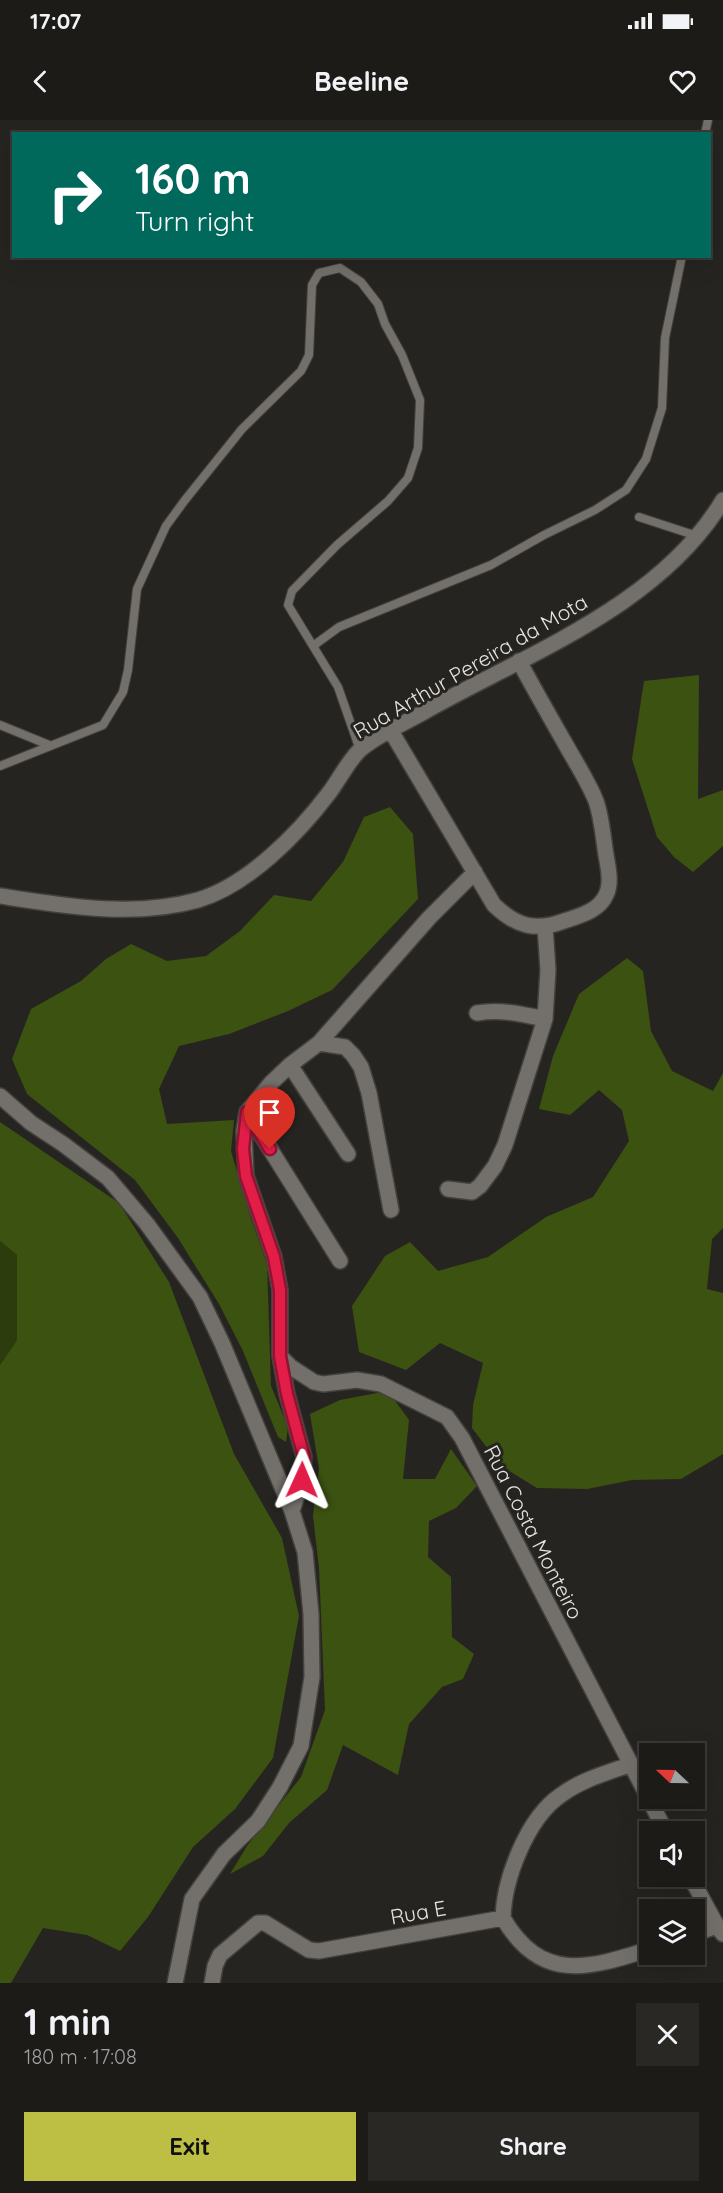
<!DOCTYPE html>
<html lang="en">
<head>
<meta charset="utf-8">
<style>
  body { margin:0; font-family:Quicksand,sans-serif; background:#292825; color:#f1f3f6; height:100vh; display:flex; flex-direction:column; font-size:22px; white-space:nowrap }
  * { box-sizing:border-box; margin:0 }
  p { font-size:20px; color:#a0a1a2 }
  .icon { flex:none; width:33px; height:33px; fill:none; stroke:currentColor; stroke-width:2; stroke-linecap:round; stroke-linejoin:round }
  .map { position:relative; height:1863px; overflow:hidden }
  .details { display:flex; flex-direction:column; background:#1c1b18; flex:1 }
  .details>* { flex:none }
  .guide { position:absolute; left:12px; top:12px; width:699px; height:126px; border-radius:0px; box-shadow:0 6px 24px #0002,0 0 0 2px #3a3937; background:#00695c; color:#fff; overflow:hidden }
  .needle { width:39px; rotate:292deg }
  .fabs { position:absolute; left:639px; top:1623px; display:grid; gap:12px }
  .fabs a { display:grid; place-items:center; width:66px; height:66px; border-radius:0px; background:#1c1b18; box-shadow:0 6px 24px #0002,0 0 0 2px #3a3937; font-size:30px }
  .pin { position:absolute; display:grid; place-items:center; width:51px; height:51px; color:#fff; margin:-62px -26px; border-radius:50% 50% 50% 0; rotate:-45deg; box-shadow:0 0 6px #0007 }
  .pin .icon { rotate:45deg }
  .me { position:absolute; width:66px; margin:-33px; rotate:1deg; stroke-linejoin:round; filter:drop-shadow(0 0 4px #0008) }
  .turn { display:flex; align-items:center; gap:21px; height:126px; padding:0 24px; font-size:27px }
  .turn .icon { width:78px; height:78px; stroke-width:2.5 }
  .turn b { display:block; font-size:42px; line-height:51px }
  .round { display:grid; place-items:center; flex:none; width:63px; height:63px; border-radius:0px; background:#292825 }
  .overview { display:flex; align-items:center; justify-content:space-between; height:102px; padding:0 24px }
  h1 { font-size:36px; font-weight:700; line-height:45px }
  .action { display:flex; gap:12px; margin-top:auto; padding:12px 24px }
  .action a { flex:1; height:69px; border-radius:0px; background:#bcbf44; color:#111; font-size:24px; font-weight:700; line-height:69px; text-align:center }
  .action a+a { background:#292825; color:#f1f3f6 }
  .status { display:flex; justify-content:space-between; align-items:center; height:42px; padding:0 30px; background:#1c1b18; direction:ltr }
  .status svg { height:16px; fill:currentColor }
  header { display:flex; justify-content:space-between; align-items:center; height:78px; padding:0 24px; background:#1c1b18; font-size:27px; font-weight:700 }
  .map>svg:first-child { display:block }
</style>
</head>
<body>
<div class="status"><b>17:07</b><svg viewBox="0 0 49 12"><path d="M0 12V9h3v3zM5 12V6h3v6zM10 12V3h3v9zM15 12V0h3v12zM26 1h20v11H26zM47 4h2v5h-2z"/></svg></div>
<header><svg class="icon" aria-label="back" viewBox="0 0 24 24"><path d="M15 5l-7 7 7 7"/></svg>Beeline<svg class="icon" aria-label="heart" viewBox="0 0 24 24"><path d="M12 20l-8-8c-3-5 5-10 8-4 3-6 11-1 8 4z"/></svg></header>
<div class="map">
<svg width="723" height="1863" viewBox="0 0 723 1863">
  <rect width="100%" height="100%" fill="#262420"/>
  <!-- green -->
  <path fill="#2c3c0c" d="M0,1121L17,1135V1220L0,1245Z"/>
  <!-- forest -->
  <path fill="#3c5211" d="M699,555L698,679L723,670V726L693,752L674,737L657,717L632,639L644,561Z
    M390,687L413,714L418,779L332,870L288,891L229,914L179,926L159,969L167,1004L234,1000L231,1031L250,1096L267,1144L271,1266L288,1307L286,1322L278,1317L243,1231L219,1184L178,1118L135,1060L27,974L12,939L31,889L81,861L106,839L131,824L167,841L206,836L240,811L274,775L311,781L343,742L364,697Z
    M627,838L643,851L651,911L672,951L713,971L723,953V1108L712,1119L707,1169L723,1173V1334L681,1359L632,1360L587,1369L537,1368L501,1346L472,1308L473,1285L483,1243L440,1223L406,1250L359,1232L352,1186L385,1136L410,1122L438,1151L488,1137L546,1097L593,1077L629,1021L622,990L599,970L570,995L539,989L553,936L579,874Z
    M0,1002L119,1083L169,1162L234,1334L282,1418L299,1496L273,1638L235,1689L193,1727L148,1797L120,1831L87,1815L43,1808L11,1863H0V1245L17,1220V1135L0,1121Z
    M388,1271L409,1300L403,1359H435L451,1329L477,1366L456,1388L429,1401L428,1437L451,1457L452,1517L474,1534L463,1559L442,1567L409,1604L398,1655L343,1625L327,1670L289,1703L263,1736L230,1754L247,1726L301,1657L325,1590L319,1448L313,1396L319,1348L310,1294L340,1280Z"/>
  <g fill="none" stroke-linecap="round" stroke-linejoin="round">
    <!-- service casing -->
    <g stroke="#43413d" stroke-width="10">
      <path id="service" d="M705,14L708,0
        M639,397L697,416
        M313,526L339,507L491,445L544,415L595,390L626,370L646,339L662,288L665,218L682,136
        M0,605L49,625
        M0,646L103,605L123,572L128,550L137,469L166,406L185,380L242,309L301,251L309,235L312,165L319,153L340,148L361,162L378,184L385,204L402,235L420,280L418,328L408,358L388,381L337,425L292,471L288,485L338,567L360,630"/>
    </g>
    <!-- minor casing -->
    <g stroke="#43413d" stroke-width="18">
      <path id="minor" d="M391,611L494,785C516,806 535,812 564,801C579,796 599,791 606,775C612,763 608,747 606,735C603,717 602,698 596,681C588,661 576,643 566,625C550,597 534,569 519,541
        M0,776C65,786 133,798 198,780C248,765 298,714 329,673C339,660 350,638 361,629C379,614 403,604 424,592C526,534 660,486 723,380
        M477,893C501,889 522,894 545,899
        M319,923L429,798L475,752
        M290,945L348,1034
        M0,976L31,1003L63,1024L108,1058L147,1104L200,1177L222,1223L292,1391L305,1432L311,1494L312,1557L301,1626L280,1667L258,1701L224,1734L192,1779L175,1863
        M247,992L340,1141
        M448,1069L472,1072L480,1066L495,1046L505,1025L545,899L548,850L545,806
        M280,1236L291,1247L314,1262L323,1264L357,1260L381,1264L447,1297L462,1318L666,1712
        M292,1391L302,1360L304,1337L287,1274L280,1236V1170L274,1137L246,1056L244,1011L247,992L271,963L290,945L319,923L345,927L353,935L361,947L369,973L391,1090
        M690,1756L717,1806L723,1814
        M503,1798C504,1759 527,1698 561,1675C581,1660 606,1653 629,1645
        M694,1814L717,1806
        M212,1863L215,1846L220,1835L258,1803H265L309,1830L319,1831L503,1798C541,1863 588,1849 650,1829"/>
    </g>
    <!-- service -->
    <use href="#service" stroke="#73706b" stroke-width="8"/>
    <!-- minor -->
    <use href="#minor" stroke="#73706b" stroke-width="15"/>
  </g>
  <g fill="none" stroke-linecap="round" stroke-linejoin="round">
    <!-- route casing -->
    <g stroke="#92132f" stroke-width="15">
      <path id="route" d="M270,1029L247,992L243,1029L246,1056L274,1137L280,1170V1236L287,1274L304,1337L302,1360"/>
    </g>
    <!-- route -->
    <use href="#route" stroke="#e11d48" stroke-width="10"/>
  </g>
  <g text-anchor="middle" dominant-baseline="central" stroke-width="6" stroke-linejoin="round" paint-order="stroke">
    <!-- street labels -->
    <g font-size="21" fill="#e6e5e2" stroke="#262420">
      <text transform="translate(470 546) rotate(-30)">Rua Arthur Pereira da Mota</text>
      <text transform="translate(534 1412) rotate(63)">Rua Costa Monteiro</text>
      <text transform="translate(418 1792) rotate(-10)">Rua E</text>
    </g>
  </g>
</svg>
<div class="fabs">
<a><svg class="needle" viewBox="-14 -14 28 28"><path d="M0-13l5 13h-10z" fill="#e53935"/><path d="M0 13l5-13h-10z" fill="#a0a1a2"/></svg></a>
<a><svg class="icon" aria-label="sound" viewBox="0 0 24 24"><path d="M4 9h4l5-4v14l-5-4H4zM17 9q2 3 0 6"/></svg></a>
<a><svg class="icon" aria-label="layers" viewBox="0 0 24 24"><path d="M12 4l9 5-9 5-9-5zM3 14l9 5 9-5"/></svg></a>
</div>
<div class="pin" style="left:270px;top:1029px;background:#d93025"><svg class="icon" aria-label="arrive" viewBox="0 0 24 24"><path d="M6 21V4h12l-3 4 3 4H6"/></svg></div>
<svg class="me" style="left:302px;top:1360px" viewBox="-20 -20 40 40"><path d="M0-17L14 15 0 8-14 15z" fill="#e11d48" stroke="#fff" stroke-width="4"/></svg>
<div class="guide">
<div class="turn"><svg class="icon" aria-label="right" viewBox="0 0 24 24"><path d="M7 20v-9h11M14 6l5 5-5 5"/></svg><div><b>160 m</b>Turn right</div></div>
</div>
</div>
<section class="details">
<div class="overview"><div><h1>1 min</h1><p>180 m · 17:08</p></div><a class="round"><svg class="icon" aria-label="close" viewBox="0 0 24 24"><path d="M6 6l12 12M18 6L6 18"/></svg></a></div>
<div class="action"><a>Exit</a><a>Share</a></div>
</section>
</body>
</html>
